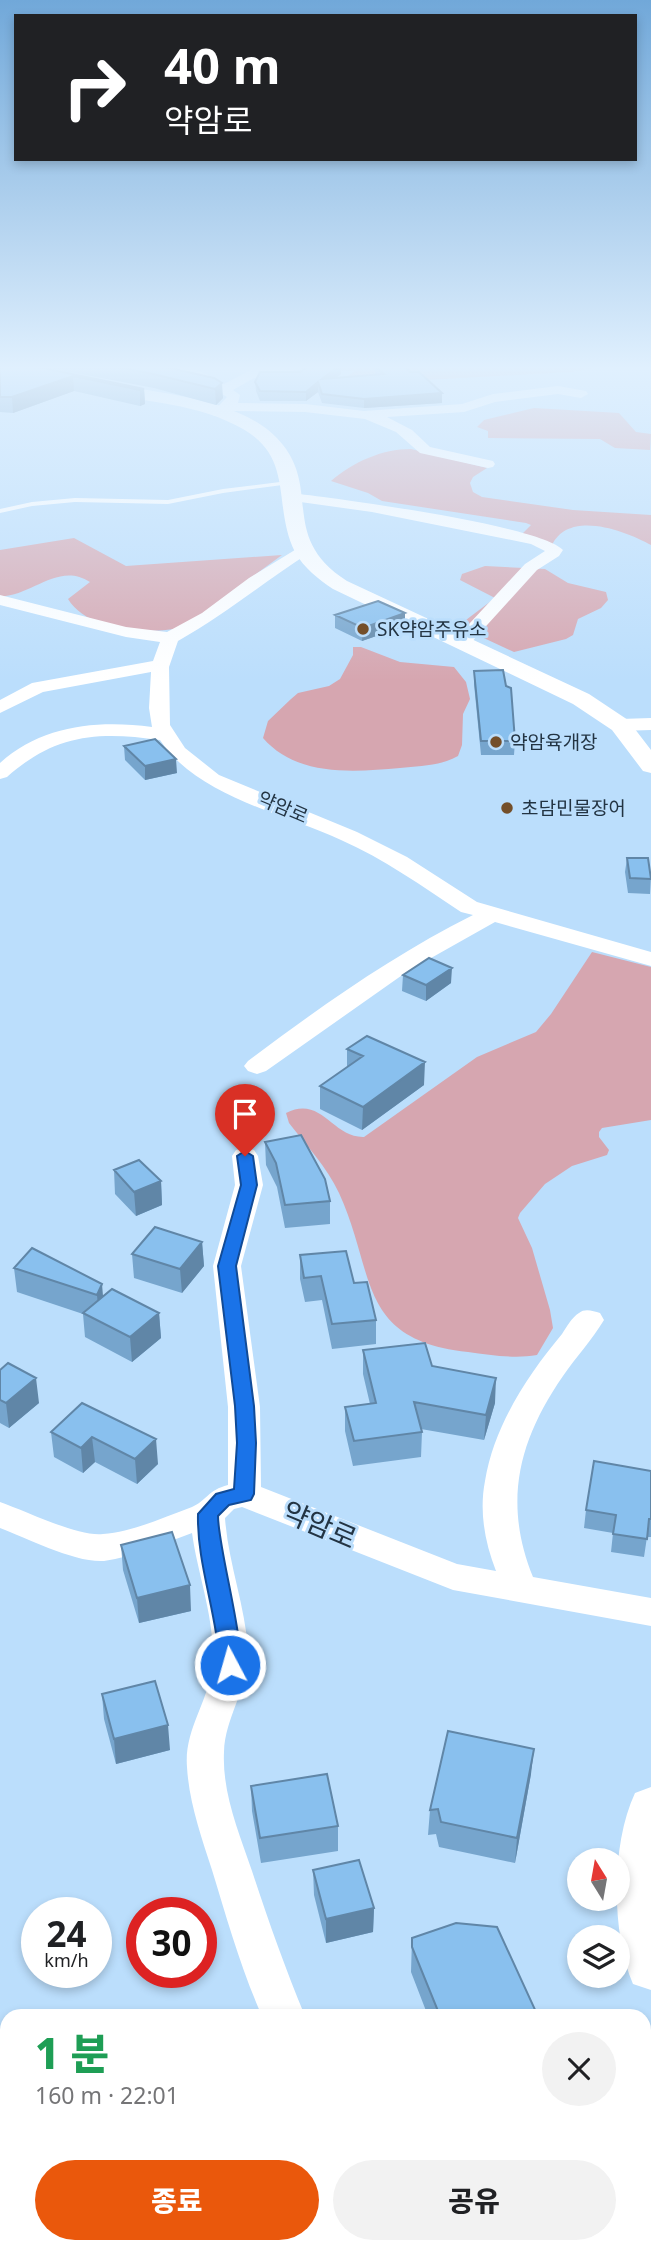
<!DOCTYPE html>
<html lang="ko">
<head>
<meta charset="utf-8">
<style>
  body { margin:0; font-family:"Noto Sans","Noto Sans KR",sans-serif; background:#f2f2f2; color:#202124; height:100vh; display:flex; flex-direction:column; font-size:26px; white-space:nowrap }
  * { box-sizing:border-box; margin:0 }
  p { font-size:23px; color:#757577 }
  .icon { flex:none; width:38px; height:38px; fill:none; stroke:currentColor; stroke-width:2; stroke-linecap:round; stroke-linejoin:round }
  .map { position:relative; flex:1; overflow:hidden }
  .details { position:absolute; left:0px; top:2009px; width:651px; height:245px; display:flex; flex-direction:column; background:#fff; border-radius:21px 21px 0 0; box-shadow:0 4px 10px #0003 }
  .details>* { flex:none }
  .banner { position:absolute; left:14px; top:14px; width:623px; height:147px; border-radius:0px; box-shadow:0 4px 10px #0003; background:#202124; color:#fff; overflow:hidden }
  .needle { width:46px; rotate:349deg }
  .buttons { position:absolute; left:567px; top:1848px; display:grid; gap:14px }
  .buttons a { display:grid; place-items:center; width:63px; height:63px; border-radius:50%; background:#fff; box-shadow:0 4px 10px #0003; font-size:35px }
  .speed { position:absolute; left:21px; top:1897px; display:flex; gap:14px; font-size:35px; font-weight:700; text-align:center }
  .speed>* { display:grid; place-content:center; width:91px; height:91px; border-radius:50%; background:#fff; box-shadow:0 4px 10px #0003; line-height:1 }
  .speed small { font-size:18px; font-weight:400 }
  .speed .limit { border:10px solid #d22; background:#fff; color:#111 }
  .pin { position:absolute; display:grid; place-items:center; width:60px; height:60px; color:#fff; margin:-72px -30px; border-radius:50% 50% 50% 0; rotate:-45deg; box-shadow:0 0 7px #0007 }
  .pin .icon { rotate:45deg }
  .me { position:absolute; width:77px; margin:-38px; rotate:354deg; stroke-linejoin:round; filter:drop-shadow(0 0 5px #0008) }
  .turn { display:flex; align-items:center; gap:24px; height:147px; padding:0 35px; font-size:32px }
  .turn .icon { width:91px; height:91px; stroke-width:2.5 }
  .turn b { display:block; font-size:49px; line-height:60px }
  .round { display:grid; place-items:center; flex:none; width:74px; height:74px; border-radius:37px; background:#f2f2f2 }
  .head { display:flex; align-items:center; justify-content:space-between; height:119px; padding:0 35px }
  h1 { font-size:42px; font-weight:800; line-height:52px; color:#1e9e55 }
  .action { display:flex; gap:14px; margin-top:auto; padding:14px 35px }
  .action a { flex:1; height:80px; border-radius:42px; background:#ea580c; color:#fff; font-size:28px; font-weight:800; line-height:80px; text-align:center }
  .action a+a { background:#f2f2f2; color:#202124 }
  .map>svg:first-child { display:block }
</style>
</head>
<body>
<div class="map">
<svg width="651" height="2254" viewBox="0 0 651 2254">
  <rect width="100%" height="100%" fill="#bbdefc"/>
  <!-- green -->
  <path fill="#d6a6b0" d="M312,365H614L571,372L335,385L355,371L316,368Z
    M534,408L619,413L636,432L651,434L650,450L615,448L600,439L488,438V431L477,427L484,420Z
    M411,449L487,468L473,477L470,483L473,492L482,497L573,510L651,515V545C626,531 569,509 552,545L522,534L531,525L526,523L382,501L368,493L331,481C353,462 382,449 411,449Z
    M74,538L126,566L282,555L184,627C150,635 88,632 68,599L90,582C58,561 31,597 0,596V550Z
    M485,566L545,569L568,583L606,592L608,600L601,608L578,619L573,635L566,639L514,652L458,626L495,598L460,580L462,574Z
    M353,647H361L400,662L454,667L466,682L470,699L463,714L462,745L458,756C440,766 419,766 400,768C353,772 297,777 263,738L268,721L291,699L298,693L329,686L340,679L353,655Z
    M592,952L651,967V1120L602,1128L599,1132V1137L609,1150L607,1155L572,1166L545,1184L520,1213L518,1218L532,1248L550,1310L553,1328L537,1355C514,1359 491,1355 468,1352C356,1340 376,1273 339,1193C327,1167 306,1145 289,1123L286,1113C322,1095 332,1138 364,1137L477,1057L536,1032L551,1014Z"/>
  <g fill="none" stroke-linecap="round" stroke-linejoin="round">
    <!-- service -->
    <path fill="#fff" fill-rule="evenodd" d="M288,481L290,482V484L223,493L168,504L75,502L32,506L0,513V509L32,502L75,498L168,500L223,489Z"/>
    <!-- minor -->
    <path fill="#fff" fill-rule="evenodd" d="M166,365C189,365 204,372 224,384L251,370H293L299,374L293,378H254L233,390L240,395L238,403L305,404L364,411L462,404L493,394L558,386L586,391L588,394L581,398L558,394L495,402L464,412L387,417L412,430L430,447L493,461L495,464L493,467L488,468L420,453L396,432L365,419L305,412L229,411L224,416H214L212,413L227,397L194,377Z
      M291,493C334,498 541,525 563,550L559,556L537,570L468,646L462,647L453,642L456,638L525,564L545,551L531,544L372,512L286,500L284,497L286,494Z
      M303,545L309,547L311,550L309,553C264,582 224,615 178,641L169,667L170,725L185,748L219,775L357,832L407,857L477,902L651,952V966L495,922L408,971L266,1071L257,1074L248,1071L244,1066L248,1061C320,1007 393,955 473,915L461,912C422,886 384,859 341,840C282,813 197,796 160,740C98,731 55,734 7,777L0,779V763C42,725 98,720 152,727L149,708L151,672L43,692L0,713V700L32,683L153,661L160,642L126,637L0,605V595L126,627L167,632L202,613L249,578Z
      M651,718V730L620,731L610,725L620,719Z
      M245,1148L254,1150L258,1156L263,1185L241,1266L260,1407L261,1487L457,1564L496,1571C485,1543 479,1512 485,1481C494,1426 527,1376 562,1334C566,1328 572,1317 579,1313C585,1308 593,1311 600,1313L604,1320C592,1340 576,1357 563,1376C518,1441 503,1503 533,1577L651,1598V1626L453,1590L242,1507L234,1509L225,1518C228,1562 245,1605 248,1649C250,1687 225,1716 224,1752C222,1793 239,1833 252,1871C268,1920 285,1968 305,2016H262C241,1969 227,1919 212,1870C201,1836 189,1802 187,1767C184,1731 207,1704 212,1669C217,1624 198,1577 192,1533C164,1543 134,1557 104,1561C75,1563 27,1538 0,1528V1502C26,1511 78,1537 103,1534C133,1532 164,1517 192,1507C206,1501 208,1490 228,1485V1407L213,1266L235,1185L232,1156L236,1150Z
      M268,2247H314L311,2254H265Z"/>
    <!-- tertiary -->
    <path fill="#fff" fill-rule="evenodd" d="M103,383C157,393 247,398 283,445C320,492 280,538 347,581L589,694L628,720L651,750V773L643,771L612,730L573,704L333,589C318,579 304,568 295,552C272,506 295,459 243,429C198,403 146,403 97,391L95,388Z
      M651,1787V1990L633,1984C611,1932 611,1844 635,1793Z"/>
  </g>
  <!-- wall -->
  <path fill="#76a5cd" d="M0,365H29L144,389L145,404L140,406L74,391L13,413L0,412Z
    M33,365H161L214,378L223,398L216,405L154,388Z
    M266,365H297L296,368H266Z
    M301,365H341V374L335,378L375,375V366L410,372L442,393V403L364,408L322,403L318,392L306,401H260L256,391L255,382L300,372L302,370Z
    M335,615L405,626L362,641L335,628Z
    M474,671L515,741L514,755H481L474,684Z
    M124,746L177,773L145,780L125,760Z
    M627,858L651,876L650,894L628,893L625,872Z
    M403,975L451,983L426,1001L402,991Z
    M347,1049L424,1085L362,1130L320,1109V1086L347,1067Z
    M265,1142L330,1201V1224L285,1228L277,1187L266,1165Z
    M114,1170L161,1181L162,1205L136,1216L115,1194Z
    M202,1242L204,1266L182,1293L134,1278L132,1254Z
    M300,1255L354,1283L376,1320V1344L332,1349L322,1300L305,1302L300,1279Z
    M14,1268L159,1313L161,1338L132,1362L85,1337L83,1314L17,1292Z
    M363,1350L432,1366L495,1403L484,1440L421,1429L422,1432L421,1457L353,1466L345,1431V1407L370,1404L363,1374Z
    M0,1370L39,1403L9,1428L0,1423Z
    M82,1403L158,1464L137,1484L95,1462L83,1473L54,1457L51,1432Z
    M651,1471V1537H647L644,1557L611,1552L613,1533L584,1528L586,1510Z
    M121,1545L191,1611L139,1623L123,1570Z
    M102,1694L170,1750L116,1764L104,1719Z
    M531,1774L515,1863L439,1847L436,1834L428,1835L430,1810Z
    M251,1786L338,1826V1851L261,1863L252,1811Z
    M313,1870L374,1908L373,1932L326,1943L314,1895Z
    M412,1938L537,2014L536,2016H428L411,1972Z
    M529,2247H644L651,2254H532Z"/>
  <!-- shaded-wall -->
  <path fill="#6086a7" d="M341,365V374L322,389V379Z
    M73,376L74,391L13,413L12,397Z
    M318,382V392L306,401V392Z
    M222,383L223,398L216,405L215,389Z
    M144,389L145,404L140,406V390Z
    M442,393V403L364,408V399Z
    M405,613V626L362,641L363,628Z
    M176,759L177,773L145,780V766Z
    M452,968L451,983L426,1001V985Z
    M425,1062L424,1085L362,1130L363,1107Z
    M161,1181L162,1205L136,1216L134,1192Z
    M202,1242L204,1266L182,1293L180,1269Z
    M102,1284L104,1308L99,1319L97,1295Z
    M159,1313L161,1338L132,1362L130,1337Z
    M36,1378L39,1403L9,1428L6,1403Z
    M496,1378L495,1403L484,1440L486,1415Z
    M92,1437L95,1462L83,1473L81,1448Z
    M156,1439L158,1464L137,1484L135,1459Z
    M190,1585L191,1611L139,1623L137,1598Z
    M168,1725L170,1750L116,1764L114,1739Z
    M534,1749L531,1774L515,1863L517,1838Z
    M374,1908L373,1932L326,1943V1919Z"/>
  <!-- building -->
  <path fill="#89c0ee" stroke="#6086a7" stroke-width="2" d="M0,365H29L144,389L140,390L73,376L12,397H0Z
    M108,365H157L214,378L222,383L215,389L153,374Z
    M306,365H340L322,379L384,374L375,366L376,365H403L410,372H419L442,393L364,399L322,394L318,382L306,392L260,391L255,382L260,372H300L307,367Z
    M378,601L405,613L363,628L335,615Z
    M503,670L506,686L511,688L515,741H481L474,671Z
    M155,739L176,759L145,766L124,746Z
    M627,858H648L651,879L630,878Z
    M429,958L452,968L426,985L403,975Z
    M367,1036L425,1062L363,1107L320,1086L363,1056L347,1049Z
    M301,1135L325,1179L330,1201L285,1205L276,1163L265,1142Z
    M139,1160L161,1181L134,1192L114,1170Z
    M155,1227L202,1242L180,1269L132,1254Z
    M32,1248L102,1284L97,1295L14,1268Z
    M346,1251L354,1283L367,1282L376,1320L332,1324L321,1276L304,1278L300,1255Z
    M112,1289L159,1313L130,1337L83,1313Z
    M425,1343L432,1366L496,1378L486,1415L414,1402L422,1432L354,1441L345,1407L376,1403L363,1350Z
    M8,1363L36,1378L6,1403L0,1400V1370Z
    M82,1403L156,1439L135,1459L92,1437L81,1448L51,1432Z
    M594,1461L651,1471V1519H649L647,1539L613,1534L616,1515L586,1510Z
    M172,1532L190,1585L137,1598L121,1545Z
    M155,1681L168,1725L114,1739L102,1694Z
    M448,1731L534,1749L517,1838L441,1822L438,1809L430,1810Z
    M327,1774L338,1826L260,1838L251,1786Z
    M359,1860L374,1908L326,1919L313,1870Z
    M456,1923L497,1927L537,2014L530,2016H440L412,1947V1938Z
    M644,2189L651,2204V2254H545L542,2247H644Z"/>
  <!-- sky -->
  <linearGradient id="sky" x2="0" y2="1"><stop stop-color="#71a8d9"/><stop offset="0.54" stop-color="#e0f0fe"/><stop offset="1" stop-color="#e0f0fe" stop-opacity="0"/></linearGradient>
  <rect width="651" height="681" fill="url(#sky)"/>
  <!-- route -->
  <path fill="#1a73e8" stroke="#114b97" stroke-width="2" d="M245,1151L253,1156L257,1185L236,1266L254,1406L256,1443L254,1494L251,1500L229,1505L218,1516C218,1549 248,1651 238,1671L230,1674L222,1671C216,1660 218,1646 216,1633C210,1594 197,1554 198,1514L216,1494L234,1489L237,1443L235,1406L218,1266L241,1185L237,1156Z"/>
  <!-- markers -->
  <g fill="#744f2a" stroke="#bbdefc" stroke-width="2.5">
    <circle cx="363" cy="629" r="7"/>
    <circle cx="496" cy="742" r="7"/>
    <circle cx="507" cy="808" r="7"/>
  </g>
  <g text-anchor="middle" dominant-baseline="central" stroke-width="6" stroke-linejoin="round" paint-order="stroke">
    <!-- far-poi labels -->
    <g font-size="19" fill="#233443" stroke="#bbdefc" text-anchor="start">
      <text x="377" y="629">SK약암주유소</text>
      <text x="510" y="742">약암육개장</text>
      <text x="521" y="808">초담민물장어</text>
    </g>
    <!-- far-street labels -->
    <g font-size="19" fill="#233443" stroke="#bbdefc">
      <text transform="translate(283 807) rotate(23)">약암로</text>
    </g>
    <!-- near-street labels -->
    <g font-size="28" fill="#233443" stroke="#bbdefc">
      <text transform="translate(320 1524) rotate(23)">약암로</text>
    </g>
  </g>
</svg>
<div class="buttons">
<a><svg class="needle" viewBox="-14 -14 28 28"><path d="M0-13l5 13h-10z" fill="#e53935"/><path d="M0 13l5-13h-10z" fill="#757577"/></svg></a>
<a><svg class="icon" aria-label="layers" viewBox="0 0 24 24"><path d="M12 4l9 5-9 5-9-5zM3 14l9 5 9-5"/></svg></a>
</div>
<div class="speed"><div>24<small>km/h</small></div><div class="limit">30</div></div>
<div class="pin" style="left:245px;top:1156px;background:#d93025"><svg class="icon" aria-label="arrive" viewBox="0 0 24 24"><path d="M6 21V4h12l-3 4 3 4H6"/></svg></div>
<svg class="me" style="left:230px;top:1665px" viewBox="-20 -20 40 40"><circle r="17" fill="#1a73e8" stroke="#fff" stroke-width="3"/><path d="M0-11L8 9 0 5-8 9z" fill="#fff"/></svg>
<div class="banner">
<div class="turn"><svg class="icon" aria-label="right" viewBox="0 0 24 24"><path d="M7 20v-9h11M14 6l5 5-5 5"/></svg><div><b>40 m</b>약암로</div></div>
</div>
<section class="details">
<div class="head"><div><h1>1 분</h1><p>160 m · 22:01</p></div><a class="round"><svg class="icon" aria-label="close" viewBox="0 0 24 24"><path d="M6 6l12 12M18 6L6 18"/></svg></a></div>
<div class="action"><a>종료</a><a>공유</a></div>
</section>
</div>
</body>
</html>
